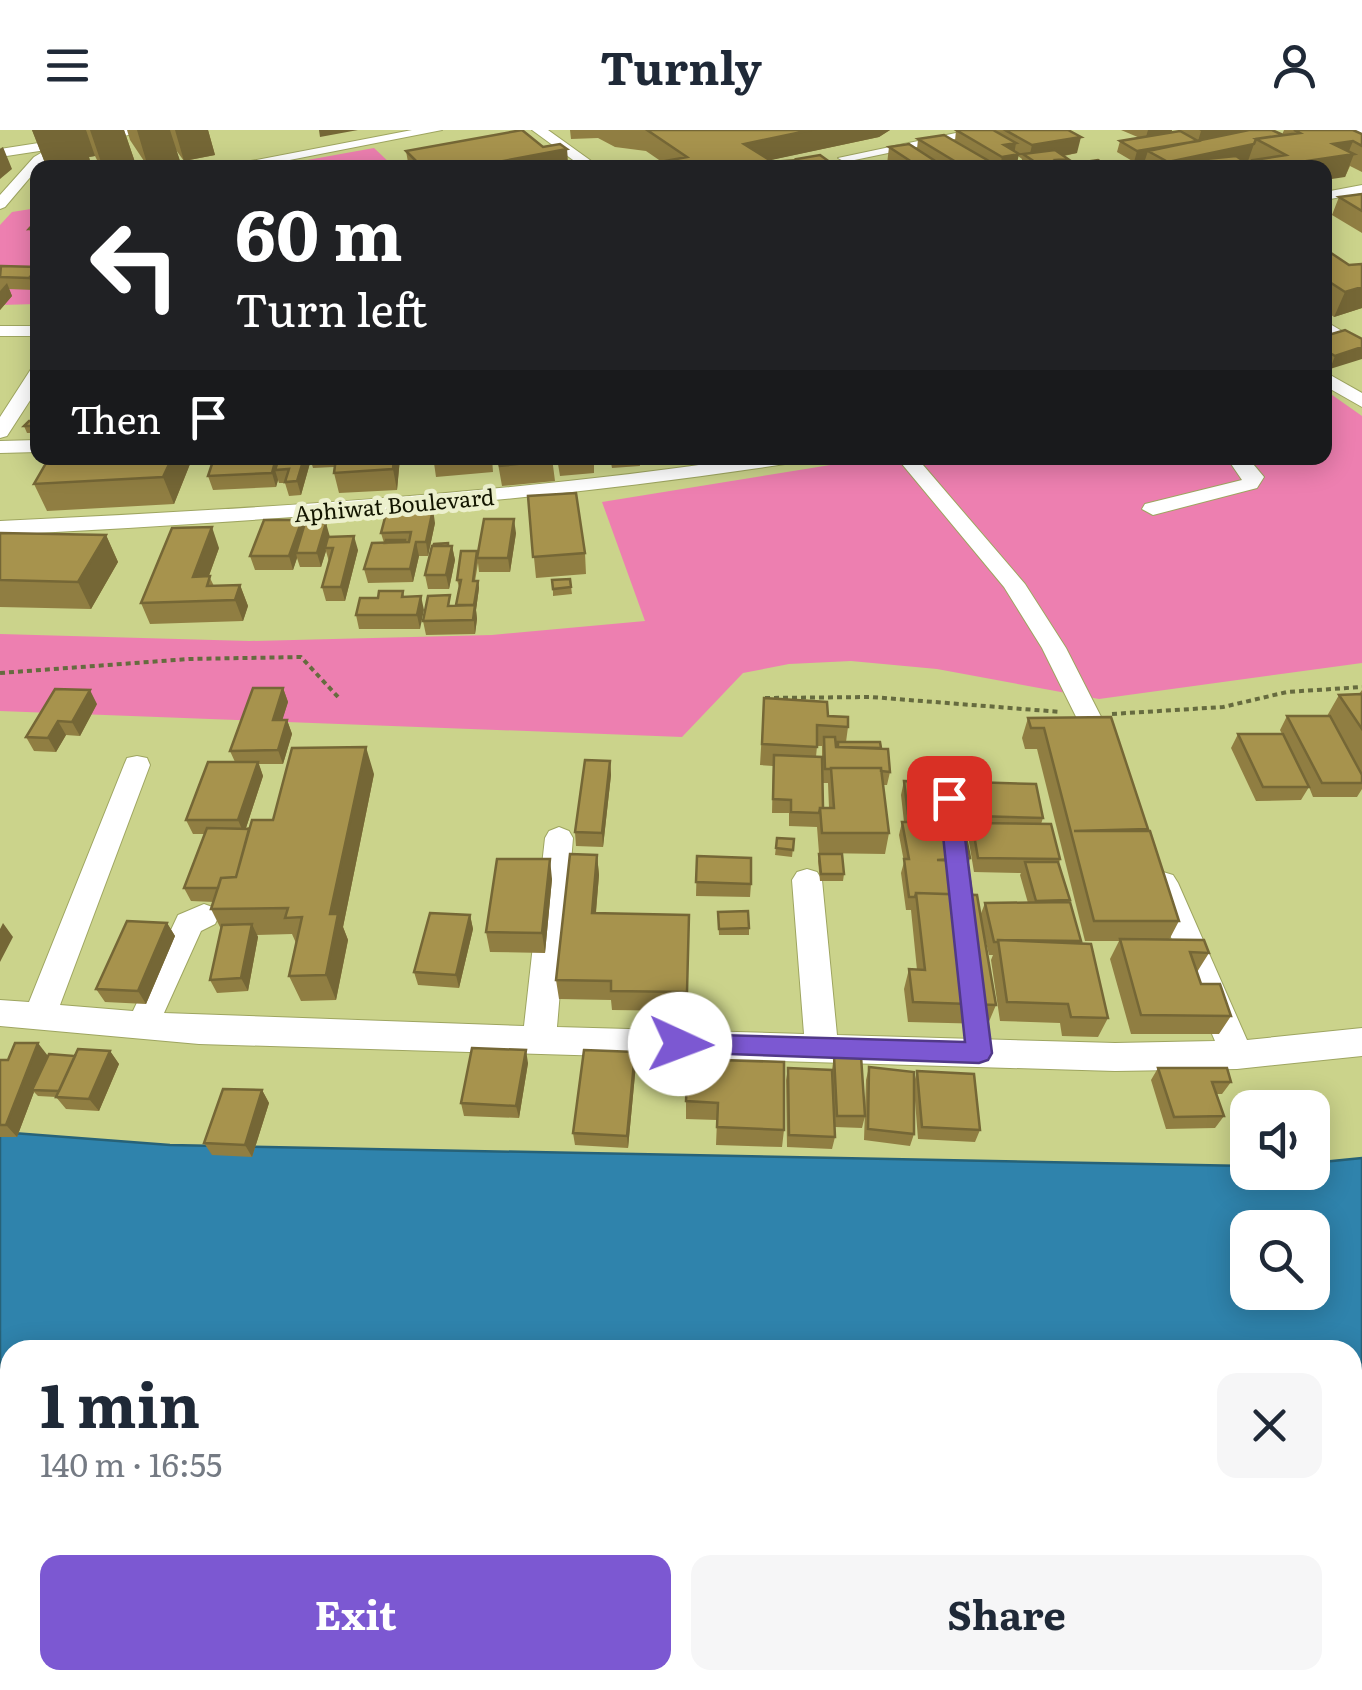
<!DOCTYPE html>
<html lang="en">
<head>
<meta charset="utf-8">
<style>
  body { margin:0; font-family:Literata,serif; background:#f6f6f7; color:#1f2937; height:100vh; display:flex; flex-direction:column; font-size:38px; white-space:nowrap }
  * { box-sizing:border-box; margin:0 }
  p { font-size:32px; color:#747a83 }
  .icon { flex:none; width:55px; height:55px; fill:none; stroke:currentColor; stroke-width:2; stroke-linecap:round; stroke-linejoin:round }
  .map { position:relative; flex:1; overflow:hidden }
  .side { position:absolute; left:0px; top:1210px; width:1362px; height:350px; display:flex; flex-direction:column; background:#fff; border-radius:30px 30px 0 0; box-shadow:0 5px 25px #0003 }
  .side>* { flex:none }
  .guide { position:absolute; left:30px; top:30px; width:1302px; height:305px; border-radius:20px; box-shadow:0 5px 25px #0003; background:#202124; color:#fff; overflow:hidden }
  .buttons { position:absolute; left:1230px; top:960px; display:grid; gap:20px }
  .buttons a { display:grid; place-items:center; width:100px; height:100px; border-radius:20px; background:#fff; box-shadow:0 5px 25px #0003; font-size:50px }
  .pin { position:absolute; display:grid; place-items:center; width:85px; height:85px; color:#fff; margin:-42px; border-radius:20px; box-shadow:0 5px 15px #0006 }
  .me { position:absolute; width:110px; margin:-55px; rotate:92deg; stroke-linejoin:round; filter:drop-shadow(0 0 8px #0008) }
  .turn { display:flex; align-items:center; gap:35px; height:210px; padding:0 40px; font-size:45px }
  .turn .icon { width:130px; height:130px; stroke-width:2.5 }
  .turn b { display:block; font-size:70px; line-height:85px }
  .then { display:flex; align-items:center; height:95px; padding:0 40px; background:#0003; gap:20px; font-size:38px }
  .round { display:grid; place-items:center; flex:none; width:105px; height:105px; border-radius:20px; background:#f6f6f7 }
  .headline { display:flex; align-items:center; justify-content:space-between; height:170px; padding:0 40px }
  h1 { font-size:60px; font-weight:700; line-height:75px }
  .cta { display:flex; gap:20px; margin-top:auto; padding:20px 40px }
  .cta a { flex:1; height:115px; border-radius:20px; background:#7c58d2; color:#fff; font-size:40px; font-weight:700; line-height:115px; text-align:center }
  .cta a+a { background:#f6f6f7; color:#1f2937 }
  header { display:flex; justify-content:space-between; align-items:center; height:130px; padding:0 40px; background:#fff; font-size:45px; font-weight:700 }
  .map>svg:first-child { display:block }
</style>
</head>
<body>
<header><svg class="icon" aria-label="menu" viewBox="0 0 24 24"><path d="M4 6h16M4 12h16M4 18h16"/></svg>Turnly<svg class="icon" aria-label="person" viewBox="0 0 24 24"><circle cx="12" cy="8" r="4"/><path d="M4 21q1-7 8-7t8 7"/></svg></header>
<div class="map">
<svg width="1362" height="1560" viewBox="0 0 1362 1560">
  <rect width="100%" height="100%" fill="#cbd38b"/>
  <!-- green -->
  <path fill="#ed7fb0" d="M528,11L564,38H263L374,18L392,35Z
    M37,78V174L0,175V95L12,82Z
    M1325,260L1362,286V533L1099,569L937,539L851,531L789,534L743,543L682,607L0,581V504L249,511L492,505L645,491L602,372L874,328H1325Z"/>
  <!-- water -->
  <path fill="#2f83ac" stroke="#276278" stroke-width="2.5" fill-rule="evenodd" d="M0,1002L170,1015L1247,1036L1248,1042H1312L1313,1033L1362,1028V1560H0ZM1248,1098H1312V1162H1248ZM10,1220H1352V1550H10Z"/>
  <g fill="none" stroke-linecap="round" stroke-linejoin="round">
    <!-- minor casing -->
    <g stroke="#9ea560" stroke-width="2">
      <path id="minor" d="M122,0H155L70,16L38,38L5,77L0,79V65L34,27L46,20L0,27V19Z
        M412,0H442L249,38H215Z
        M532,0H548L601,38H584Z
        M970,0H998L845,32L838,28Z
        M1185,21L1190,22V28L1134,38H1097Z
        M1362,55V63L1325,70V62Z
        M1325,191L1362,213V226L1325,204Z
        M0,196H38V206H0Z
        M38,238V258L7,306L0,308V287L31,239Z
        M1325,242L1362,263V277L1325,256Z
        M38,310V322L0,323V311Z
        M748,328H795L785,334C524,374 263,391 0,405V391C250,379 500,365 748,328Z
        M897,328H917L1025,454L1066,518L1120,624L1116,631H1098L1042,518L1004,457Z
        M1227,328H1248L1264,347L1257,358L1153,385L1142,379L1145,374L1242,350Z
        M137,626L147,628L150,635L60,875L133,881L178,785L204,774L215,778L219,786L215,794L201,801L164,883L524,896L545,708L549,701L559,697L569,701L573,708L557,897L804,904L792,750L797,742L807,739L817,742L822,750L837,905L1115,913L1215,911L1148,753L1153,745L1163,742L1173,745L1178,753L1247,910L1362,898V926L1237,939L1115,941L199,914L0,896V870L29,872L124,635L127,628Z"/>
    </g>
    <!-- highway casing -->
    <g stroke="#9ea560" stroke-width="3">
      <path id="highway" d="M1343,0H1362V8L1346,4Z"/>
    </g>
    <!-- path -->
    <path stroke="#666b3f" stroke-width="4" stroke-dasharray="5 4" stroke-linecap="butt" d="M0,543L189,529L301,527L338,567
      M765,568L871,567L1061,582
      M1112,584L1223,577L1287,562L1362,557"/>
    <!-- minor -->
    <use href="#minor" fill="#fff" fill-rule="evenodd"/>
    <!-- highway -->
    <use href="#highway" fill="#fff" fill-rule="evenodd"/>
  </g>
  <!-- wall -->
  <path fill="#907e42" fill-rule="evenodd" d="M32,0H124L137,38H101L95,26L89,27L92,38H47Z
    M127,0H208L215,25L184,31L176,20L180,31L148,37L130,10Z
    M570,0H890L879,7L770,30L782,38H660V32H662L646,21L615,17L598,8L571,9Z
    M956,0H1068L1077,23L1064,26L1068,29L1067,35L1111,38H1024L1021,36L1022,29L1018,26L1016,38H893L887,34L889,17L917,19L918,9L955,11Z
    M1121,0H1172L1171,3L1181,2V0H1272L1282,5L1284,0H1353L1362,4V42L1350,36L1345,47L1325,38H1143L1145,30L1134,32L1117,22L1120,11L1140,8Z
    M543,17L567,19L568,38H409L406,21Z
    M797,30L838,38L783,37V31Z
    M1362,64V103L1332,85L1339,67Z
    M38,89V111H34L29,99Z
    M1325,119L1362,157V178L1334,187L1325,180Z
    M0,137H38V157L34,160L9,159L12,166L0,180Z
    M1325,206L1362,209L1330,239L1325,236Z
    M38,291V303H27L24,296Z
    M283,328H309L310,333L301,365L289,366L285,353H279L278,350L276,357L213,360L208,346Z
    M310,328H400L397,360L339,363L334,343V337L313,338Z
    M492,328L493,342L436,347L434,333Z
    M497,328H552L555,351L502,356Z
    M557,328H639L640,336L612,338L610,328L594,330V343L560,346Z
    M670,328H729L672,333Z
    M192,329L174,374L47,381L34,354Z
    M528,366L585,423L586,444L536,448Z
    M302,390L304,398L330,407L358,420L345,471H326L322,457L329,432L326,421L321,437H300L297,428L293,440H255L250,426Z
    M435,393L428,426H419L413,452L368,453L364,439L384,413L381,403Z
    M0,403L106,405L118,432L91,479L0,477Z
    M516,403L510,442H479L478,433L475,451H478L479,458L476,480L477,489L475,504L426,505L423,491L452,476L456,475L459,457L457,450L477,421Z
    M449,416H452L455,430L449,459H428L425,445Z
    M219,418L209,446L214,456L240,455L248,476L243,491L150,494L141,473Z
    M570,449L572,464L553,466V459Z
    M403,461L404,467L421,466L420,499H359L356,485L378,468Z
    M283,558L288,572L282,590H287L292,604L283,634H259L263,646L246,698L273,690L374,644L343,797L348,810L336,870L301,871L289,846L296,813L292,804L257,805L258,807L248,861L217,863L210,850L221,799L211,779L214,772L191,771L184,758L205,704H193L186,690L235,632L230,621Z
    M1362,560V659L1357,667H1313L1309,657L1301,670L1256,671L1231,618L1238,604H1282L1280,600L1287,586H1327L1339,565L1359,564Z
    M764,568L848,597L846,612L881,618L890,642L887,655H883L889,703L885,724L819,723L817,697L789,696V683H772L773,636L760,635ZM817,616H822V627H816ZM823,653H828L829,678H823Z
    M97,574L80,606L66,605L56,622L34,621L26,607Z
    M1111,587L1148,699L1147,701L1179,791L1169,810L1209,823L1197,842L1201,854L1231,886L1219,904H1131L1110,829L1119,811H1085L1037,619H1025L1022,608L1028,588Z
    M610,631L611,645L603,717L576,716L575,702Z
    M904,651L968,686L964,699L970,728L968,737L972,765L980,786L985,773H1028L1020,745L1021,743L974,742L968,706L971,695L966,666L970,652L1043,688L1041,694L1060,729L1059,733L1081,811L1080,813L1108,888L1098,907L1062,906L1060,893L1000,891L991,830L993,825H989L981,791L996,875L988,894L908,892L904,859L909,839L917,840L911,780H906L901,743L904,732L899,705L902,692H904L901,665Z
    M777,708L794,709L792,727L775,725Z
    M819,724L844,744L843,751H820L818,731Z
    M597,725L599,745L596,783L689,785L687,881L612,880L611,870L559,869L556,850Z
    M697,726L751,754L750,767L696,766Z
    M552,749L545,823L490,822L486,802Z
    M718,782L749,798V805H719Z
    M470,785L473,799L459,858L418,855L414,842Z
    M167,793L175,806L146,874L105,872L96,859Z
    M110,921L119,934L99,981L66,979L56,967L38,966L34,962L17,1007H0V930L48,926H75Z
    M834,926L865,986L862,998L835,997V1007L832,1019L787,1017L786,950L788,938L832,940Z
    M784,932V1000L782,1017L716,1015L717,990L686,989V971Z
    M528,933L519,988L464,986L461,973Z
    M636,934L628,1018L575,1015L573,1003Z
    M869,937L914,953L917,941L980,1000L975,1012L918,1009L914,958V1004L910,1016L864,1010L866,950Z
    M1158,938L1231,952L1222,964H1217L1224,986L1215,998L1166,999L1151,950Z
    M262,960L269,973L252,1027L212,1025L204,1013Z"/>
  <!-- shaded-wall -->
  <path fill="#756736" d="M32,0H86L95,26L89,27L92,38H47Z
    M90,0H124L137,38H103Z
    M137,0H170L180,31L148,37Z
    M175,0H208L215,25L184,31Z
    M319,0H358L320,7Z
    M811,0H890L879,7L743,36L744,14Z
    M1148,0H1172L1171,3L1145,10Z
    M1199,0H1264L1196,18L1201,1Z
    M1081,7L1077,23L1034,31L1029,28L1032,15Z
    M1198,11L1148,21L1145,30L1134,32L1137,21Z
    M1353,11L1347,26L1354,24L1345,47L1325,50V38H1267L1333,14Z
    M1016,13L1014,25L1019,24L1016,38H1000L1004,15Z
    M1254,14L1248,31L1218,38H1167L1168,32Z
    M3,17L12,39L0,49V19Z
    M567,19L568,38H466Z
    M38,139V157L34,160L29,148Z
    M7,153L12,166L0,180V161Z
    M1362,157V178L1334,187L1345,162Z
    M1362,217V229L1330,239L1335,226Z
    M172,328H191L192,329L174,374L163,347Z
    M276,328H283V329L275,340L278,350L276,357L272,343Z
    M304,328H309L310,333L301,365L297,351Z
    M394,328H400L397,360L393,339Z
    M433,379L435,393L428,426L426,412Z
    M514,389L516,403L510,442L508,428Z
    M302,390L306,404L296,423L297,428L293,440L289,426Z
    M326,393L330,407L325,418L326,421L321,437L317,423Z
    M212,397L219,418L201,467L193,447Z
    M106,405L118,432L91,479L78,452Z
    M354,406L358,420L345,471L341,457Z
    M416,412L419,426L413,452L410,439Z
    M452,416L455,430L449,459L446,445Z
    M478,451L479,458L476,480L477,489L475,504L473,481Z
    M240,455L248,476L243,491L235,470Z
    M421,466L424,480L420,499L417,485Z
    M283,558L288,572L278,604L273,590Z
    M90,560L97,574L80,606L72,592Z
    M287,590L292,604L283,634L278,620Z
    M58,591L66,605L56,622L48,608Z
    M366,617L374,644L343,797L348,810L336,870L326,845L330,784Z
    M610,631L611,645L603,717L602,703Z
    M258,632L263,646L244,704L238,690Z
    M597,725L599,745L594,803L592,783Z
    M550,729L552,749L545,823L542,803Z
    M470,785L473,799L459,858L456,845Z
    M3,793L13,807L0,832V799Z
    M167,793L175,806L146,874L138,861Z
    M252,794L258,807L248,861L241,848Z
    M38,913L48,926L32,960L34,962L17,1007L6,995Z
    M526,920L528,933L519,988L516,976Z
    M110,921L119,934L99,981L89,969Z
    M635,922L636,934L628,1018L627,1006Z
    M262,960L269,973L252,1027L245,1015Z"/>
  <!-- building -->
  <path fill="#a7934d" stroke="#756736" stroke-width="2.5" d="M522,0L543,17L560,14L567,19L466,38H423L406,21Z
    M647,0H811L744,14L782,38H667L660,32L687,27Z
    M956,0H993L1016,13L1004,15L1019,24L1002,27Z
    M1005,0H1068L1081,7L1032,15Z
    M1249,0H1272L1283,5L1256,9L1254,14L1168,32L1148,21Z
    M1294,0H1353L1362,4V16L1353,11L1333,14L1354,24L1267,37L1254,30L1286,25L1256,9L1300,3Z
    M1180,1L1198,11L1137,21L1120,11Z
    M944,5L1001,38H966L918,9Z
    M909,14L946,38H921L889,17Z
    M1055,20L1068,29L1056,30L1066,37L1044,38L1023,24Z
    M820,25L838,38H809L797,29Z
    M1236,26L1254,38H1160L1156,34Z
    M797,30V37H787L783,31Z
    M1098,30L1111,38H1068L1064,35Z
    M557,33L561,38H532Z
    M1362,64V81L1339,67Z
    M38,89V98L29,99Z
    M1325,119L1349,135L1362,134V157L1345,162L1325,149Z
    M1,136L38,137V139L29,148L0,147Z
    M1345,200L1362,209V217L1335,226L1325,220V206Z
    M29,291H38V296H24Z
    M49,328H172L163,347L34,354Z
    M214,328H276L272,343L208,346Z
    M279,328H304L297,351L285,352L289,339L275,340Z
    M336,328H394L393,339L334,343Z
    M433,328H491L434,333Z
    M498,328H552L553,330L500,336Z
    M611,328H639L640,330L612,332Z
    M576,363L585,423L533,427L528,366Z
    M433,379L426,412H416L410,439H364L372,413L409,412L411,402L381,403L387,380Z
    M484,389H514L508,428H477Z
    M264,390H302L289,426H250Z
    M305,393H326L317,423H296Z
    M212,397L193,447L210,446L207,456L240,455L235,470L141,473L172,398Z
    M0,403L106,405L78,452L0,450Z
    M354,406L341,457H322L333,418H325L328,407Z
    M386,410H405V412L385,413Z
    M448,413V416H433L434,414Z
    M432,416H452L446,445H425Z
    M461,421H477L473,451H478L474,475H456L461,450H457Z
    M570,449L571,457L553,459L552,450Z
    M379,461H403L402,467L421,466L417,485H356L360,468H378Z
    M450,465L448,476L475,475L473,490L423,491L428,466Z
    M253,558H283L273,590H287L278,620L230,621Z
    M55,559L90,560L72,592L58,591L48,608L26,607Z
    M1362,564V599L1339,565Z
    M764,568L827,572L828,586L848,587V597L817,595V617L762,614Z
    M1287,586H1330L1362,645V653H1322Z
    M1111,587L1148,699L1074,701H1150L1179,791H1094L1044,598H1031L1028,588Z
    M1238,604H1283L1309,657H1263Z
    M824,607H835L836,617L888,619L890,642L881,641V638H831V639H825Z
    M838,612H880L881,618L838,617Z
    M366,617L330,784H338L326,845L289,846L302,787L285,788L288,778L211,779L221,748L236,747L252,690H273L292,618Z
    M774,625L822,627L823,678H820L819,683L791,682V670L773,669Z
    M585,630L610,631L602,703L575,702Z
    M208,632H258L238,690H186Z
    M831,638H881L889,703H822L820,678H834Z
    M904,651L963,653L968,686L908,684Z
    M970,652L1036,654L1043,688L976,686Z
    M902,692H963L970,728L937,730L967,731L972,765L916,763L915,767H909L904,729H909Z
    M972,693L1051,694L1060,729L978,728Z
    M207,698L249,699L236,747L221,748L218,758H184Z
    M777,708L794,709L793,720L776,718Z
    M570,724L597,725L592,783L689,785L687,862L611,861V851L556,850Z
    M819,724H842L844,744H821Z
    M697,726L751,728V754L696,752Z
    M497,729H550L542,803L486,802Z
    M1025,732H1058L1070,770L1036,771Z
    M916,763L977,765L996,875L913,872L909,839L925,840Z
    M1070,772L1081,811L998,810V812H994L985,773Z
    M748,781L749,798L719,799L718,782Z
    M430,783L470,785L456,845L414,842Z
    M127,791L167,793L138,861L96,859Z
    M252,794L241,848L210,850L222,795Z
    M1120,809L1204,810L1209,823L1190,822L1201,854H1220L1231,886L1141,885Z
    M998,810L1091,814L1108,888L1071,887L1068,874L1007,872Z
    M15,913H38L6,995H0V930H8Z
    M472,918L526,920L516,976L461,973Z
    M78,919L110,921L89,969L56,967Z
    M584,920L635,922L627,1006L573,1003Z
    M49,924L75,926L59,961L32,960Z
    M834,926H861L865,986H837Z
    M688,929L784,932V1000L717,997L718,973L686,971Z
    M869,937L914,942V1004L868,999Z
    M788,938L832,940L835,1007L789,1005Z
    M1158,938H1227L1231,952H1212L1224,986L1174,987Z
    M917,941L974,944L980,1000L922,997Z
    M223,959L262,960L245,1015L204,1013Z"/>
  <!-- route -->
  <path fill="#7c58d2" stroke="#513988" stroke-width="2.5" d="M949,661L960,668L992,923L988,930L979,933L672,922L668,914L672,907L680,904L965,912L939,668Z"/>
  <g text-anchor="middle" dominant-baseline="central" stroke-width="9" stroke-linejoin="round" paint-order="stroke">
    <!-- far-street labels -->
    <g font-size="22" fill="#131500" stroke="#ecf0cd">
      <text transform="translate(394 374) rotate(-5)">Aphiwat Boulevard</text>
    </g>
  </g>
</svg>
<div class="buttons">
<a><svg class="icon" aria-label="sound" viewBox="0 0 24 24"><path d="M4 9h4l5-4v14l-5-4H4zM17 9q2 3 0 6"/></svg></a>
<a><svg class="icon" aria-label="search" viewBox="0 0 24 24"><circle cx="10" cy="10" r="6"/><path d="M15 15l6 6"/></svg></a>
</div>
<div class="pin" style="left:949px;top:668px;background:#d93025"><svg class="icon" aria-label="arrive" viewBox="0 0 24 24"><path d="M6 21V4h12l-3 4 3 4H6"/></svg></div>
<svg class="me" style="left:680px;top:914px" viewBox="-20 -20 40 40"><circle r="19" fill="#fff"/><path d="M0-13L10 11 0 6-10 11z" fill="#7c58d2"/></svg>
<div class="guide">
<div class="turn"><svg class="icon" aria-label="left" viewBox="0 0 24 24"><path d="M17 20v-9H6M10 6l-5 5 5 5"/></svg><div><b>60 m</b>Turn left</div></div>
<div class="then">Then<svg class="icon" aria-label="arrive" viewBox="0 0 24 24"><path d="M6 21V4h12l-3 4 3 4H6"/></svg></div>
</div>
<section class="side">
<div class="headline"><div><h1>1 min</h1><p>140 m · 16:55</p></div><a class="round"><svg class="icon" aria-label="close" viewBox="0 0 24 24"><path d="M6 6l12 12M18 6L6 18"/></svg></a></div>
<div class="cta"><a>Exit</a><a>Share</a></div>
</section>
</div>
</body>
</html>
